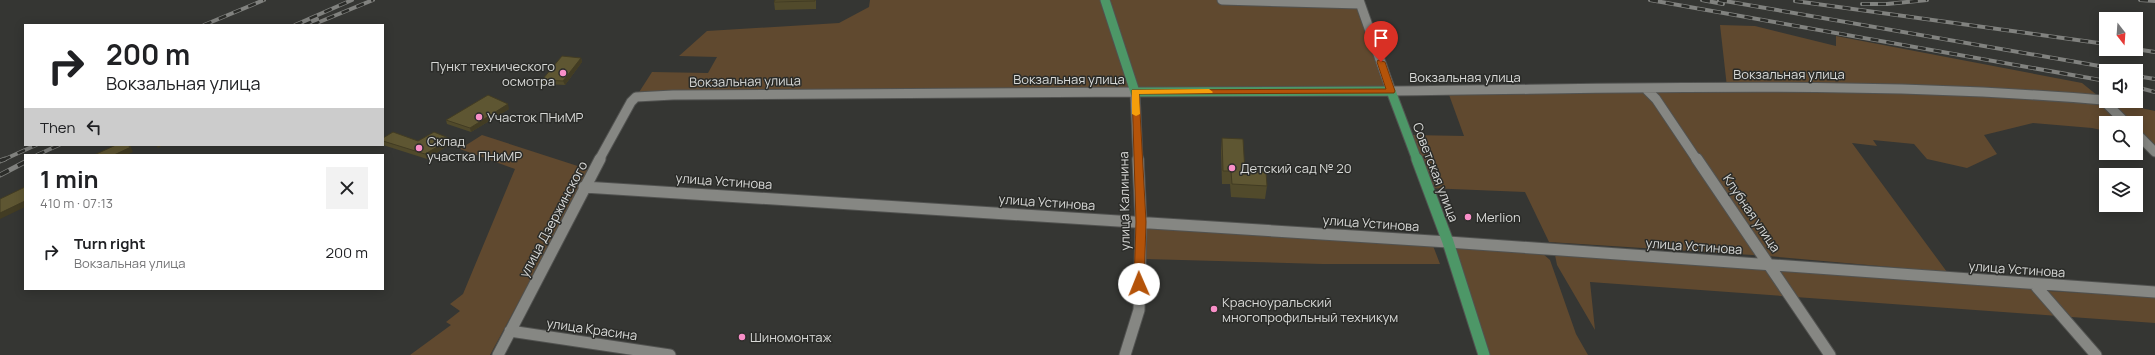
<!DOCTYPE html>
<html lang="en">
<head>
<meta charset="utf-8">
<style>
  body { margin:0; font-family:Manrope,sans-serif; background:#f2f2f2; color:#202124; height:100vh; display:flex; flex-direction:column; font-size:15px; white-space:nowrap }
  * { box-sizing:border-box; margin:0 }
  p { font-size:13px; color:#757577 }
  .icon { flex:none; width:22px; height:22px; fill:none; stroke:currentColor; stroke-width:2; stroke-linecap:round; stroke-linejoin:round }
  .map { position:relative; flex:1; overflow:hidden }
  .sheet { position:absolute; left:24px; top:154px; width:360px; height:136px; display:flex; flex-direction:column; background:#fff; border-radius:0px; box-shadow:0 2px 10px #0003 }
  .sheet>* { flex:none }
  .top-card { position:absolute; left:24px; top:24px; width:360px; height:122px; border-radius:0px; box-shadow:0 2px 10px #0003; background:#fff; color:#202124; overflow:hidden }
  .needle { width:26px; rotate:163deg }
  .controls { position:absolute; left:2099px; top:12px; display:grid; gap:8px }
  .controls a { display:grid; place-items:center; width:44px; height:44px; border-radius:0px; background:#fff; box-shadow:0 2px 10px #0003; font-size:20px }
  .pin { position:absolute; display:grid; place-items:center; width:34px; height:34px; color:#fff; margin:-41px -17px; border-radius:50% 50% 50% 0; rotate:-45deg; box-shadow:0 0 4px #0007 }
  .pin .icon { rotate:45deg }
  .me { position:absolute; width:44px; margin:-22px; rotate:359deg; stroke-linejoin:round; filter:drop-shadow(0 0 3px #0008) }
  .turn { display:flex; align-items:center; gap:14px; height:84px; padding:0 16px; font-size:18px }
  .turn .icon { width:52px; height:52px; stroke-width:2.5 }
  .turn b { display:block; font-size:28px; line-height:34px }
  .then { display:flex; align-items:center; height:38px; padding:0 16px; background:#0003; gap:8px; font-size:15px }
  .round { display:grid; place-items:center; flex:none; width:42px; height:42px; border-radius:0px; background:#f2f2f2 }
  .summary { display:flex; align-items:center; justify-content:space-between; height:68px; padding:0 16px }
  h1 { font-size:24px; font-weight:700; line-height:30px }
  ul { padding:0; list-style:none }
  li { display:flex; align-items:center; gap:12px; height:60px; padding:0 16px }
  li div { flex:1 }
  li b { display:block; font-size:15px }
  li em { font-style:normal }
  .map>svg:first-child { display:block }
</style>
</head>
<body>
<div class="map">
<svg width="2155" height="355" viewBox="0 0 2155 355">
  <rect width="100%" height="100%" fill="#353633"/>
  <!-- green -->
  <path fill="#60492f" d="M870,0H1222L1360,4L1391,91L636,97L652,72L708,73L717,57L679,56L707,31L839,23L869,7Z
    M1720,25L1755,26L1836,46V36L2082,83L2103,100L2155,111V152L2136,139V123H2106V131L2092,128L2033,123L1984,135L1997,154L1967,168L1927,159L1914,144L1873,140L1877,146L1852,143L1947,272L1768,256L1549,242L1525,192L1427,188L1411,135L1464,136L1448,92L1727,87Z
    M482,135L590,170L490,355H410L451,325L446,322L460,311L450,304L463,294L515,169L460,149Z
    M1147,225L1432,243L1440,264H1322L1145,259Z
    M1448,242L1542,253L1550,260L1576,334L1588,355H1481Z
    M1555,255L1956,281L2037,290L2058,316L1590,282L1595,330L1557,265Z
    M2047,291L2155,297V323L2071,317Z"/>
  <g fill="none" stroke-linecap="round" stroke-linejoin="round">
    <!-- minor-far1 casing -->
    <g stroke="#515250" stroke-width="11">
      <path id="minor-far1" d="M1222,0L1360,4
        M1359,0L1391,91C1628,89 1866,80 2103,100L2126,123
        M1647,90L1656,99L1697,160
        M2136,133L2155,152
        M599,160L631,102L636,97L673,95L1135,92L1138,160"/>
    </g>
    <!-- minor casing -->
    <g stroke="#515250" stroke-width="13">
      <path id="minor" d="M1697,159L1830,355
        M584,187L1448,242L2155,292
        M2035,285L2096,355
        M510,331L670,355
        M498,355L600,159
        M1125,355L1139,310L1141,222L1138,159"/>
    </g>
    <!-- major-far1 casing -->
    <g stroke="#515250" stroke-width="11">
      <path id="major-far1" d="M1105,0L1135,92L1391,91L1417,160"/>
    </g>
    <!-- major casing -->
    <g stroke="#515250" stroke-width="13">
      <path id="major" d="M1417,159L1448,242L1484,355"/>
    </g>
    <!-- minor-far1 -->
    <use href="#minor-far1" stroke="#868783" stroke-width="9"/>
    <!-- minor -->
    <use href="#minor" stroke="#868783" stroke-width="11"/>
    <!-- major-far1 -->
    <use href="#major-far1" stroke="#4d9767" stroke-width="9"/>
    <!-- major -->
    <use href="#major" stroke="#4d9767" stroke-width="11"/>
    <!-- rail-far1 casing -->
    <g stroke="#81827f" stroke-width="4">
      <path id="rail-far1" d="M1650,0L2106,81
        M1702,0L1723,4
        M1719,0L2128,71
        M2140,0L2155,1
        M1795,1L2106,44
        M1862,4H1887L1927,0
        M204,25L264,0
        M295,25L352,0
        M304,25L317,19
        M312,25L373,0
        M2135,49L2155,52
        M2136,76L2155,79
        M2136,87L2155,92
        M37,155L59,145
        M3,160L36,145"/>
    </g>
    <!-- rail casing -->
    <g stroke="#81827f" stroke-width="5">
      <path id="rail" d="M0,161L5,159
        M0,175L25,162"/>
    </g>
    <!-- rail-far1 -->
    <use href="#rail-far1" stroke="#2b2c29" stroke-width="2.5" stroke-dasharray="8" stroke-linecap="butt"/>
    <!-- rail -->
    <use href="#rail" stroke="#2b2c29" stroke-width="3.5" stroke-dasharray="10" stroke-linecap="butt"/>
  </g>
  <!-- wall -->
  <path fill="#514a2b" d="M775,0H816V9L775,10L774,2Z
    M581,58L582,62L565,85L544,84L542,80Z
    M509,109L471,132L447,124L446,120Z
    M383,138L418,141L452,143L427,159L383,145Z
    M1222,138L1245,172L1267,186L1265,199L1231,197L1230,184H1222L1221,151Z"/>
  <!-- shaded-wall -->
  <path fill="#423c23" d="M581,58L582,62L565,85L563,81Z
    M508,104L509,109L471,132L470,128Z
    M451,139L452,143L427,159L425,154Z
    M156,145H163L158,148Z
    M131,147L133,152L126,155H114Z
    M25,201V207L0,219V213Z"/>
  <!-- building -->
  <path fill="#5e5632" stroke="#423c23" d="M775,0H815V1L774,2Z
    M562,56L581,58L563,81L542,80Z
    M488,95L508,104L470,128L446,120Z
    M393,132L418,141L434,132L451,139L425,154L383,141V138Z
    M1222,138L1243,139L1245,172H1266L1267,186L1232,184L1231,171H1223Z
    M116,145H127L131,147L114,155H94Z
    M25,187V201L0,213V199Z"/>
  <!-- route -->
  <path fill="#b45309" stroke="#753606" d="M1378,60L1385,62L1395,91L1394,93L1139,94L1146,222L1144,284L1143,287H1135L1134,284L1136,222L1132,90L1386,89L1377,62Z"/>
  <!-- slow -->
  <path fill="#f59e0b" d="M1209,89L1213,92L1212,93L1139,94L1140,114L1136,116L1132,114V90Z"/>
  <!-- markers -->
  <g fill="#f98fc8" stroke="#2b2c29" stroke-width="1.5">
    <circle cx="563" cy="73" r="4"/>
    <circle cx="479" cy="117" r="4"/>
    <circle cx="419" cy="148" r="4"/>
    <circle cx="1232" cy="168" r="4"/>
    <circle cx="1468" cy="217" r="4"/>
    <circle cx="1214" cy="309" r="4"/>
    <circle cx="742" cy="337" r="4"/>
  </g>
  <g text-anchor="middle" dominant-baseline="central" stroke-width="3" stroke-linejoin="round" paint-order="stroke">
    <!-- poi labels -->
    <g font-size="13" fill="#d8d9d7" stroke="#2b2c29" text-anchor="start">
      <text x="555" y="66" text-anchor="end">Пункт технического<tspan x="555" dy="15">осмотра</tspan></text>
      <text x="487" y="117">Участок ПНиМР</text>
      <text x="427" y="141">Склад<tspan x="427" dy="15">участка ПНиМР</tspan></text>
      <text x="1240" y="168">Детский сад № 20</text>
      <text x="1476" y="217">Merlion</text>
      <text x="1222" y="302">Красноуральский<tspan x="1222" dy="15">многопрофильный техникум</tspan></text>
      <text x="750" y="337">Шиномонтаж</text>
    </g>
    <!-- street labels -->
    <g font-size="13" fill="#d8d9d7" stroke="#2b2c29">
      <text x="1789" y="74">Вокзальная улица</text>
      <text x="1465" y="77">Вокзальная улица</text>
      <text x="1069" y="79">Вокзальная улица</text>
      <text transform="translate(745 81) rotate(-1)">Вокзальная улица</text>
      <text transform="translate(1436 172) rotate(69)">Советская улица</text>
      <text transform="translate(724 181) rotate(4)">улица Устинова</text>
      <text transform="translate(1124 201) rotate(-91)">улица Калинина</text>
      <text transform="translate(1047 202) rotate(4)">улица Устинова</text>
      <text transform="translate(1752 213) rotate(56)">Клубная улица</text>
      <text transform="translate(553 219) rotate(-62)">улица Дзержинского</text>
      <text transform="translate(1371 223) rotate(4)">улица Устинова</text>
      <text transform="translate(1694 246) rotate(4)">улица Устинова</text>
      <text transform="translate(2017 269) rotate(4)">улица Устинова</text>
      <text transform="translate(592 329) rotate(8)">улица Красина</text>
    </g>
  </g>
</svg>
<div class="controls">
<a><svg class="needle" viewBox="-14 -14 28 28"><path d="M0-13l5 13h-10z" fill="#e53935"/><path d="M0 13l5-13h-10z" fill="#757577"/></svg></a>
<a><svg class="icon" aria-label="sound" viewBox="0 0 24 24"><path d="M4 9h4l5-4v14l-5-4H4zM17 9q2 3 0 6"/></svg></a>
<a><svg class="icon" aria-label="search" viewBox="0 0 24 24"><circle cx="10" cy="10" r="6"/><path d="M15 15l6 6"/></svg></a>
<a><svg class="icon" aria-label="layers" viewBox="0 0 24 24"><path d="M12 4l9 5-9 5-9-5zM3 14l9 5 9-5"/></svg></a>
</div>
<div class="pin" style="left:1381px;top:62px;background:#d93025"><svg class="icon" aria-label="arrive" viewBox="0 0 24 24"><path d="M6 21V4h12l-3 4 3 4H6"/></svg></div>
<svg class="me" style="left:1139px;top:284px" viewBox="-20 -20 40 40"><circle r="19" fill="#fff"/><path d="M0-13L10 11 0 6-10 11z" fill="#b45309"/></svg>
<div class="top-card">
<div class="turn"><svg class="icon" aria-label="right" viewBox="0 0 24 24"><path d="M7 20v-9h11M14 6l5 5-5 5"/></svg><div><b>200 m</b>Вокзальная улица</div></div>
<div class="then">Then<svg class="icon" aria-label="left" viewBox="0 0 24 24"><path d="M17 20v-9H6M10 6l-5 5 5 5"/></svg></div>
</div>
<section class="sheet">
<div class="summary"><div><h1>1 min</h1><p>410 m · 07:13</p></div><a class="round"><svg class="icon" aria-label="close" viewBox="0 0 24 24"><path d="M6 6l12 12M18 6L6 18"/></svg></a></div>
<ul>
<li><svg class="icon" aria-label="right" viewBox="0 0 24 24"><path d="M7 20v-9h11M14 6l5 5-5 5"/></svg><div><b>Turn right</b><p>Вокзальная улица</p></div><em>200 m</em></li>
</ul>
</section>
</div>
</body>
</html>
